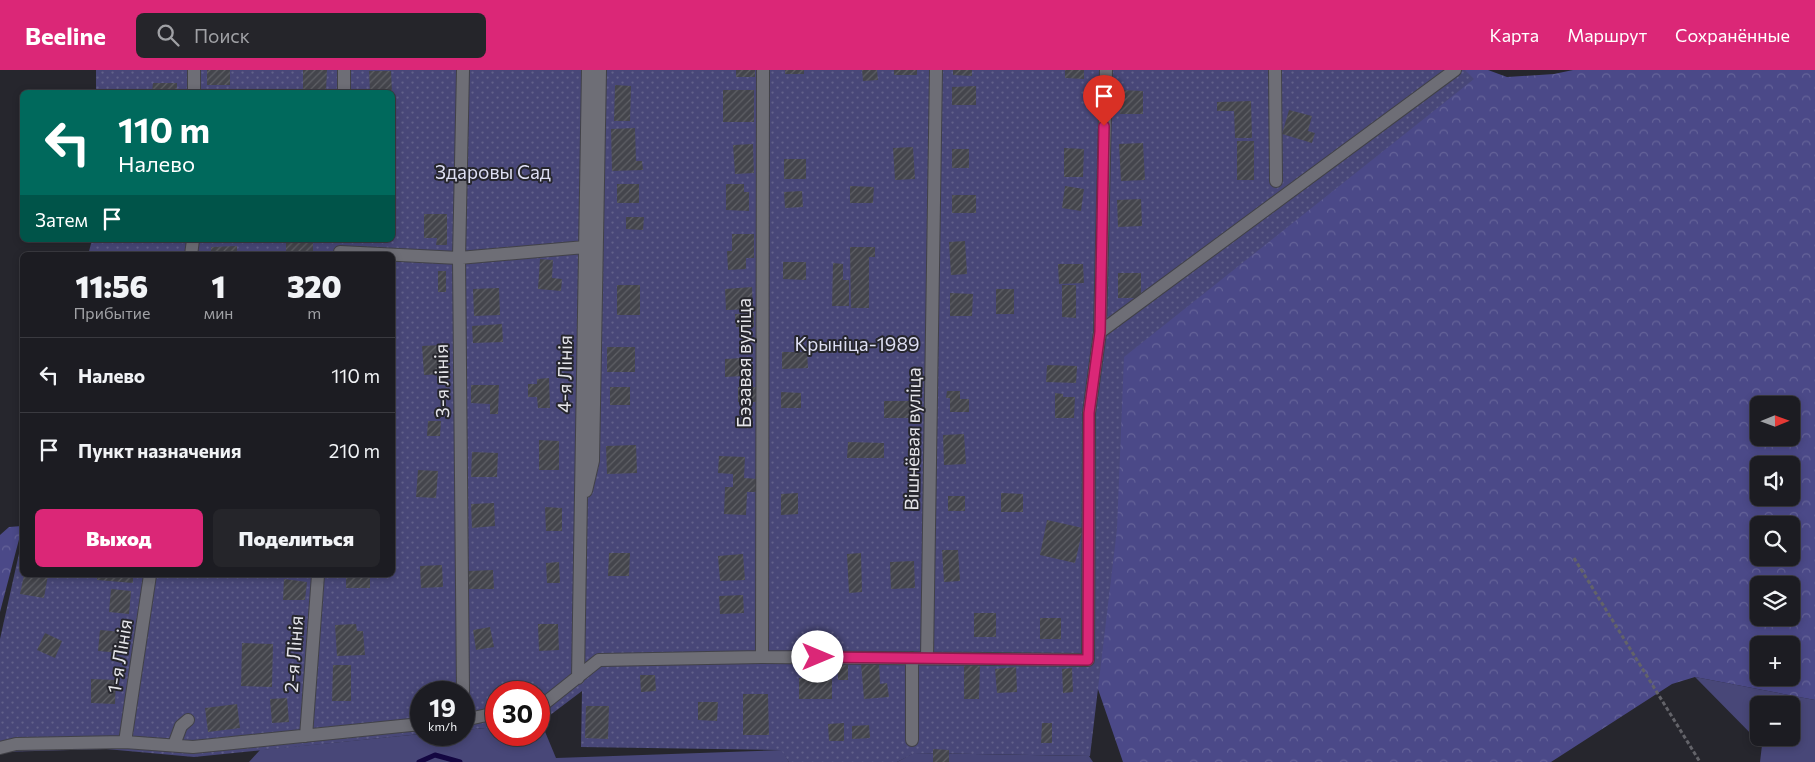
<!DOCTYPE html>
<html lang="ru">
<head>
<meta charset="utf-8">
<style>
  body { margin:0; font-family:Commissioner,sans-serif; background:#25252a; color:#f1f3f6; height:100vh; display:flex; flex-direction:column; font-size:19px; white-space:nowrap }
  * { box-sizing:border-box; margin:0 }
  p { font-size:16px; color:#a0a1a5 }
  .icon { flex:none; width:28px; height:28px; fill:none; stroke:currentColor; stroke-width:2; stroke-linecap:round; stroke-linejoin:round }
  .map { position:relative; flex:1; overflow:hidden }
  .side { position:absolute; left:20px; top:182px; width:375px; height:325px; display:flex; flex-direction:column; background:#1c1c22; border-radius:8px; box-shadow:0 2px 8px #0003,0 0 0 1px #3a3a40 }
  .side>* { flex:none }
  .guide { position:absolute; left:20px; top:20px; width:375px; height:152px; border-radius:8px; box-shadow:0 2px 8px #0003,0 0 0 1px #3a3a40; background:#00695c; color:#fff; overflow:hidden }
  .needle { width:32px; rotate:89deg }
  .tools { position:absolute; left:1750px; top:326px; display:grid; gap:10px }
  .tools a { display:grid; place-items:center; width:50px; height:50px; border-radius:8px; background:#1c1c22; box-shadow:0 2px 8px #0003,0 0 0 1px #3a3a40; font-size:25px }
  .speed { position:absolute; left:410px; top:611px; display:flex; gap:10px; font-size:25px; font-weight:700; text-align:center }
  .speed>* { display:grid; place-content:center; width:65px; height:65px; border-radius:50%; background:#1c1c22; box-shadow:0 2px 8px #0003,0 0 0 1px #3a3a40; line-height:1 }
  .speed small { font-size:12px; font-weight:400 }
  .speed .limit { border:8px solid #d22; background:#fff; color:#111 }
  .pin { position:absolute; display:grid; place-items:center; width:42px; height:42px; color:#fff; margin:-51px -21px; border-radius:50% 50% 50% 0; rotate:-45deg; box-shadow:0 0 5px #0007 }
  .pin .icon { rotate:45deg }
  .me { position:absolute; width:55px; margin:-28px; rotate:90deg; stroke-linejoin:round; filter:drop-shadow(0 0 4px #0008) }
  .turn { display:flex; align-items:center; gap:18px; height:105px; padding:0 15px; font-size:22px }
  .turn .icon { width:65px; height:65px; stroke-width:2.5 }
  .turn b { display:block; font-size:35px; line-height:42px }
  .then { display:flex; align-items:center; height:48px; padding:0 15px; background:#0003; gap:10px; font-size:19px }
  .eta { display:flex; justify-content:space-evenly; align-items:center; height:85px; text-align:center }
  .eta b { font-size:30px; font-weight:800; line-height:35px }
  .primary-button { display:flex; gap:10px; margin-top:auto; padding:10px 15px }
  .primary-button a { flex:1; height:58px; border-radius:8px; background:#db2777; color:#fff; font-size:20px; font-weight:800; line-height:58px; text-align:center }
  .primary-button a+a { background:#25252a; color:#f1f3f6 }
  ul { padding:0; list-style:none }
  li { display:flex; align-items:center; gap:15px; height:75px; padding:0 15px; border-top:1px solid #3a3a40 }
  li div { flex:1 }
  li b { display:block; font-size:19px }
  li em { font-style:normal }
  header { display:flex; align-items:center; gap:30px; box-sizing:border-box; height:70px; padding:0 25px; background:#db2777; color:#fff }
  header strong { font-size:24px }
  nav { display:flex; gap:28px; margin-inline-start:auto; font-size:18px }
  .search { width:350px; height:45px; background:#25252a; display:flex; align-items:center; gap:12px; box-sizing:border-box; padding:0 18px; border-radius:8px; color:#a0a1a5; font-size:19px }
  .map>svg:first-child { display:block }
</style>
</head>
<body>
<header>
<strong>Beeline</strong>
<div class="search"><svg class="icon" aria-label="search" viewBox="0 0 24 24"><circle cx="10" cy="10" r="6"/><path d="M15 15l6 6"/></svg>Поиск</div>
<nav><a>Карта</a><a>Маршрут</a><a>Сохранённые</a></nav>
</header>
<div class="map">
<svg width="1815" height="692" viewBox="0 0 1815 692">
  <defs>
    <pattern id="forest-crowns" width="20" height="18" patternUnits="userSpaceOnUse" patternTransform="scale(1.25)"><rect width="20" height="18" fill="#4b4988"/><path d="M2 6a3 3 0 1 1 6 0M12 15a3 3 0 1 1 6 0" fill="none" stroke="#656399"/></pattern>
    <pattern id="garden-dots" width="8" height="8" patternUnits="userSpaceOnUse" patternTransform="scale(1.25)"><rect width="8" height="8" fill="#484778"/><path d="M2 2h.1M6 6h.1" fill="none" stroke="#62618b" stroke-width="1.8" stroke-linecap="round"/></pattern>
    <pattern id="building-hatch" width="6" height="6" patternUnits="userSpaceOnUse" patternTransform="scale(1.25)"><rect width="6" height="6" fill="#44454c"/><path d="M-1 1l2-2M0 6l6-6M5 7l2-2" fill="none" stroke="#5f6066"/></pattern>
  </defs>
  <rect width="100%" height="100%" fill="#26262d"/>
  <!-- grass -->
  <path fill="#484778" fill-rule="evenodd" d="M1695,607L1815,630V692H1760L1762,675ZM1759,635H1791V668H1759Z
    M541,652L556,688L782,680L789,692H249L260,680L421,664L464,665V660L496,657V665H539V653Z
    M914,683L1089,686L1093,692H897Z"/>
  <!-- forest -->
  <path fill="url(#forest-crowns)" fill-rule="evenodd" d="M1455,0H1488L1507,7L1554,4L1573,0H1815V630L1695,607L1672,614L1551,692H1123L1088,590L1100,262ZM1759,335H1791V368H1759ZM1759,395H1791V428H1759ZM1759,455H1791V488H1759ZM1759,515H1791V548H1759ZM1759,575H1791V608H1759Z
    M22,456V458L0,542V465L9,457Z"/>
  <!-- garden -->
  <path fill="url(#garden-dots)" d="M96,0H1465L1474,9L1124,287L1117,459L1090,686L915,683L897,692H789L781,680L581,677L582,621L541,652L539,653V622H496V657L464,660V622H421V664L194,687L106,679L0,682V569L22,470V505H392V185H88L92,170H392V22H96Z"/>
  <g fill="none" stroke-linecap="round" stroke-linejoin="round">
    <!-- stream -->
    <path stroke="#140742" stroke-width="5" d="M419,692L435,685L460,692"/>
  </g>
  <!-- building -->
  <path fill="url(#building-hatch)" d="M207,0H230V15H207Z
    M303,0H327L326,20H303Z
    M736,0H755V7H736Z
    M785,0H804V4H785Z
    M862,0H877L878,10L863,11Z
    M894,0H917V5H894Z
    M953,0H972V6L953,5Z
    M1065,0H1084V9L1065,8Z
    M369,1H391L392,22H370Z
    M153,13H177V22H152Z
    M615,15L631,16L630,51H614Z
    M976,16V35H952V17Z
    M723,20H754V52H723Z
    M1121,20L1143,21V44H1120Z
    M1251,31L1252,68H1235L1234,41H1217V32Z
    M1289,40L1312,46L1308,61L1315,63L1312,73L1282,64Z
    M635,58L636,91H642L643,100L612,101L611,59Z
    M1237,71H1254V110H1237Z
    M1143,73L1145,110L1121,111L1119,74Z
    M753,74L754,103L735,104L733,75Z
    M913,77L915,109L895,110L893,78Z
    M1064,78L1084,79L1083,107H1064Z
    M952,79H969V98H952Z
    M784,89H806V109H784Z
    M617,114H639V133H617Z
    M726,114H744V122H749V141L726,140Z
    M850,116L874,117L873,133H850Z
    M1065,116L1084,119L1081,141L1062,138Z
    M802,121L803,137L785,138L784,122Z
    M952,125H976V143H952Z
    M1141,129L1142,156L1118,157L1117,130Z
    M424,144H447V175H436L437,168H424Z
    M626,147H644L643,160L626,159Z
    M732,164H754V188H746V199L728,200L727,181H732Z
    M286,171L313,172V185H286Z
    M965,171L967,204L951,205L949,172Z
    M237,176V185H211V177Z
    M850,177H875V187H869V238H851Z
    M540,189L553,190L552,208L562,209L561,221L538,219Z
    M783,192H806V210L783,209Z
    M833,193L843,194V210H849V236H832Z
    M1058,194H1083L1084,213L1059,214Z
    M438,201H446V222H438Z
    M1118,203H1141V228H1118Z
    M617,215H640V245H617Z
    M1062,215H1076V248L1062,247Z
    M752,217L753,239L726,240L725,219Z
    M499,218L500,245L474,246L473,219Z
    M996,219H1014V244H996Z
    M950,223L973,224L972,246H950Z
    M754,243V257H736L735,244Z
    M502,254L503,272L473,273L472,256Z
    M441,275L444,304L424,305L422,276Z
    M607,277H635V302H607Z
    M782,282H807L808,298L782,299Z
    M742,288L743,306L725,307V289Z
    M1047,295L1077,296L1076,313L1046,312Z
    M549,308L550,338H538L537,327H528V314H537V309Z
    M471,315H499L498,344H490V334L471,333Z
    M610,317H630V335H610Z
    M738,317H758V332H738Z
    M947,321H960V329H969V342H950V328H946Z
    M781,322L801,323V338H781Z
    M1055,323L1063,324V327H1075L1074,348H1055Z
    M884,331H912V348H884Z
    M428,351H441L440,366H427Z
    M964,364L966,394L944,395L943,365Z
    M539,370L559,371V400H539Z
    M848,372L884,373V388H847Z
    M636,375L637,403L607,404L606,376Z
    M472,382L498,383L497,407H471Z
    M719,386L745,387L744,408L758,409L757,422H747L746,445L724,444L725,417H733V404L718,403Z
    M418,400L438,401L436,428L416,427Z
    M798,423V444L781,445V424Z
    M1001,423L1023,424V442H1001Z
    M948,426H965V441H948Z
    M494,433L495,456L472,458L471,434Z
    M545,437L562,438V461H546Z
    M1047,450L1083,458L1075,493L1040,485Z
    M942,480H958L960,511L944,512Z
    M609,483H630L629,506H608Z
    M861,483L862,522L849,523L847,484Z
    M743,484L745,510L720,511L718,486Z
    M914,491L915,518L891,519L890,492Z
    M559,492L560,513H547L546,493Z
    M442,495L443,517L421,518L420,496Z
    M493,500L494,519H469L468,501Z
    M24,505H48L44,528L20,524Z
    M97,505H133V513L97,510Z
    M346,505H370V518H346Z
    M284,509L307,512L305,530H283Z
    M111,519L131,521L129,544L109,542Z
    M743,525L744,543L720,544L719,526Z
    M974,543H996V567H974Z
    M1040,548H1061V569H1040Z
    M356,554L357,561H363L365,585L337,586L335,555Z
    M538,554H558L559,580L539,581Z
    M490,557L494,577L476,580L473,560Z
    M100,560L123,562L121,583L98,581Z
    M45,563L62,571L55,588L37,580Z
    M242,573L273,574L272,617L241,616Z
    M879,593L880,614L887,613L889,627L864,629L861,594Z
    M964,594H980L979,629H964Z
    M333,595H351V631H332Z
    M838,595H848V610H838Z
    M1016,597L1017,622L997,623L995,599Z
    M1072,598L1073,622L1063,623L1062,599Z
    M640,605H655L656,621L641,622Z
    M799,608H832V629H799Z
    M91,609L116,610L115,634L91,633Z
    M743,624H768L769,665H743Z
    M287,628L289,652L272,653L270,629Z
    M698,632H718L717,651L698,650Z
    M237,634L240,658L208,662L205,638Z
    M586,636H609L608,669L585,668Z
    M844,653V671H829L828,654Z
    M1042,653H1052V673H1041Z
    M869,655L870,668L852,669V656Z
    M933,679L949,680V692H933Z"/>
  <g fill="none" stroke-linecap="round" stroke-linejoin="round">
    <!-- minor casing -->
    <g stroke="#424248" stroke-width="14">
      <path id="minor" d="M194,0V22
        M463,0L459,188L463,622
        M1275,0L1276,111
        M344,22V0
        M340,182L459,188L585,177
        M191,185L193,170
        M1100,262L1455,0
        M586,421L593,391L600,0
        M762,587L763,0
        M912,588V670
        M927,588L936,0
        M578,608L588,0
        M539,634L545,633L599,590L762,587L1088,590L1089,343L1100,262L1106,0
        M464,650L496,643
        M306,666L318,505
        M125,672L150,505
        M174,675L181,656L188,650
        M0,678L16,674L125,672L193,677L421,654"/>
    </g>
    <!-- path -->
    <path stroke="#636369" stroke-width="3" stroke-dasharray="4 2.5" stroke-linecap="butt" d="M1574,488L1700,692"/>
    <!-- minor -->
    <use href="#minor" stroke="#6e6e76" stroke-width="12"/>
  </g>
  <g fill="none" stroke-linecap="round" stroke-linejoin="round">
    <!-- route casing -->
    <g stroke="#8e194d" stroke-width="12">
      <path id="route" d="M818,587L1088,590L1089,343L1100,262L1104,56"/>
    </g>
    <!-- route -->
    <use href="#route" stroke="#db2777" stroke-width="9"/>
  </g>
  <g text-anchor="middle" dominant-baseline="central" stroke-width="4" stroke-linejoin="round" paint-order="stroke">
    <!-- park labels -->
    <g font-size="19" fill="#dddef2" stroke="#26262d">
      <text x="493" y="101">Здаровы Сад</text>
      <text x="857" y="273">Крыніца-1989</text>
    </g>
    <!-- street labels -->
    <g font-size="19" fill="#e4e4e9" stroke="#26262d">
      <text transform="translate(743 293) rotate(-90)">Бэзавая вуліца</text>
      <text transform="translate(564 304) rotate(-89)">4-я Лінія</text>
      <text transform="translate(441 311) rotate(-91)">3-я лінія</text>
      <text transform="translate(912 369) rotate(-89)">Вішнёвая вуліца</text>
      <text transform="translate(293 584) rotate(-86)">2-я Лінія</text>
      <text transform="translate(119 586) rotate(-81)">1-я Лінія</text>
    </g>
  </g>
</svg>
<div class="tools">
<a><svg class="needle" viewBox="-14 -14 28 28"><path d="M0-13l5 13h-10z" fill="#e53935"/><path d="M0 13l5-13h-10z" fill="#a0a1a5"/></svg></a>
<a><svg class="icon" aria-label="sound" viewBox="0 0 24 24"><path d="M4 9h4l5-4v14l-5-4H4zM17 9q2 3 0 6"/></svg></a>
<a><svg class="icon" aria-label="search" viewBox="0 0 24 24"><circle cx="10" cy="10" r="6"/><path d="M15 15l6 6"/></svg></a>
<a><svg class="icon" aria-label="layers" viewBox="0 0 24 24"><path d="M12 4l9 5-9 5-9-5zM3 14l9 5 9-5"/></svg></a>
<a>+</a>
<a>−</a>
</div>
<div class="speed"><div>19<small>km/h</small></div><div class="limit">30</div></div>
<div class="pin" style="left:1104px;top:56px;background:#d93025"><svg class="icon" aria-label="arrive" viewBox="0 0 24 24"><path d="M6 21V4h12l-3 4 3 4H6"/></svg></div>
<svg class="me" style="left:818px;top:587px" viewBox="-20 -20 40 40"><circle r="19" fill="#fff"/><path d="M0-13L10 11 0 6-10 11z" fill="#db2777"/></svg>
<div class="guide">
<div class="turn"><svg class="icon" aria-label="left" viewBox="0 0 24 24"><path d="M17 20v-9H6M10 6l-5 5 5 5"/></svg><div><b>110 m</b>Налево</div></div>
<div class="then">Затем<svg class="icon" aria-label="arrive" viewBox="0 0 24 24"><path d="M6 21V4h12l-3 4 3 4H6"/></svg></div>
</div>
<section class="side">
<div class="eta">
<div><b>11:56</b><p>Прибытие</p></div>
<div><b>1</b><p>мин</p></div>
<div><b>320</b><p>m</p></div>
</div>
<ul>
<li><svg class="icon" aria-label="left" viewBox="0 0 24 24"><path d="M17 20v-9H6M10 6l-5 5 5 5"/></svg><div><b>Налево</b></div><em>110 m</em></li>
<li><svg class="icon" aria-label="arrive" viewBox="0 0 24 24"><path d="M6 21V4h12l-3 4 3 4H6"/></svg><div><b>Пункт назначения</b></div><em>210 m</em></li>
</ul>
<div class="primary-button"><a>Выход</a><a>Поделиться</a></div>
</section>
</div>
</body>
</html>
